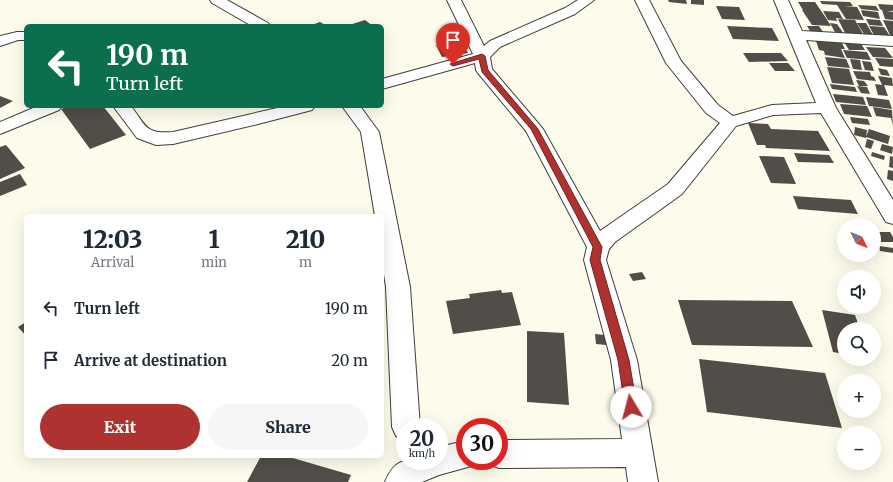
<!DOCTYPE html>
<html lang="en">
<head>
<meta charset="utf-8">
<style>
  body { margin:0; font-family:Merriweather,serif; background:#f6f6f7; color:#1f2937; height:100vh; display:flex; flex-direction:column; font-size:15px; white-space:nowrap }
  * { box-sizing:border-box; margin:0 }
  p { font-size:13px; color:#747a83 }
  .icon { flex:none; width:22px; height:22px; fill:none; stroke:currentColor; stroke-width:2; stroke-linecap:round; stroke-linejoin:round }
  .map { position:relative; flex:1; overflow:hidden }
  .sheet { position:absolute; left:24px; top:214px; width:360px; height:244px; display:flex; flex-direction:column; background:#fff; border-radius:6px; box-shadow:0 4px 16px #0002 }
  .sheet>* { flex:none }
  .guide { position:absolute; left:24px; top:24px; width:360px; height:84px; border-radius:6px; box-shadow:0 4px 16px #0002; background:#0b6e4f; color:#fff; overflow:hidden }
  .needle { width:26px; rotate:133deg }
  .controls { position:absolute; left:837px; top:218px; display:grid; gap:8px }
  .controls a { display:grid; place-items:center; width:44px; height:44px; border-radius:50%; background:#fff; box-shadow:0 4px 16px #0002; font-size:20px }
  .speed { position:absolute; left:396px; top:418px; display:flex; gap:8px; font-size:20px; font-weight:700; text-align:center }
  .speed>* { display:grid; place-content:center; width:52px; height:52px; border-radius:50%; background:#fff; box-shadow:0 4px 16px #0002; line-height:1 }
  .speed small { font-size:10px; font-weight:400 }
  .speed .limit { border:6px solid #d22; background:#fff; color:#111 }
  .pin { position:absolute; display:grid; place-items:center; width:34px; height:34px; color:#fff; margin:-41px -17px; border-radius:50% 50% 50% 0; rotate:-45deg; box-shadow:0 0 4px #0007 }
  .pin .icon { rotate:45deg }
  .me { position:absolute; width:44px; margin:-22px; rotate:352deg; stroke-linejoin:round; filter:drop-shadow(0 0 3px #0008) }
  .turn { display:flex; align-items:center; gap:14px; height:84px; padding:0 16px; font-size:18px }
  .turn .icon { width:52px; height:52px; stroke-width:2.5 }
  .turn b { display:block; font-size:28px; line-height:34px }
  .eta { display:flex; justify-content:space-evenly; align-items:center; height:68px; text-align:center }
  .eta b { font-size:24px; font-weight:800; line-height:28px }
  .primary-button { display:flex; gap:8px; margin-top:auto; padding:8px 16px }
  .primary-button a { flex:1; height:46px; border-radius:24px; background:#ae3330; color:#fff; font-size:16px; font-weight:800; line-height:46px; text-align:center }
  .primary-button a+a { background:#f6f6f7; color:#1f2937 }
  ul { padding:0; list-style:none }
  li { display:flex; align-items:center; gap:12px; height:52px; padding:0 16px }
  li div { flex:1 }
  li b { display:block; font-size:15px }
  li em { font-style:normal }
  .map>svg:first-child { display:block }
</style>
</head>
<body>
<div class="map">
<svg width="893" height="482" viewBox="0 0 893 482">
  <rect width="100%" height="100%" fill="#fdfbeb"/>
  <!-- building -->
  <path fill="#524d48" d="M668,0H686L687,4L669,2Z
    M691,0H704V5L691,4Z
    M820,1L850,2L853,6H844L857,7L864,20L846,19L837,5L822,4Z
    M798,2H815L826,18H818H826L831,26L812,25L802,10H818H803Z
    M878,4L893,5V11H887L893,12V20L885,19L882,10L880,9Z
    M858,5L876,6L879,11L861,9Z
    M716,6L739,7L745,20L722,19Z
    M861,10L878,12L880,19L863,16Z
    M823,11L839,12L843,19L836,18L837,21L828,20Z
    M838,19L855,20L863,34L845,33Z
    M866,19L880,20L883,26L869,25Z
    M365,20L373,26H346Z
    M883,20L893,21V35H890Z
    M320,22L327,26H309Z
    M830,23L837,24L844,34H836Z
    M857,23H866L873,35L864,34Z
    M727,26L772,28L779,41L733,39Z
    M807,26H819L825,35L812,34Z
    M869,26L884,27L890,36L874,35Z
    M815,38L841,41L845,49H841L845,58L825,55L824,51L819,50Z
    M461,42L468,53L442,57L436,45Z
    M844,42H860L865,50H849Z
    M866,47L885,48L893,58L873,57Z
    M843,50L867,52L871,60L847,58Z
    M743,53H781L788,61L749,62Z
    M825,57L846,59L850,68L828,66Z
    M875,58L893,59V67L880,66Z
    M850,59L860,60L862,70L853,69Z
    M862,61L871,62L874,71L865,70Z
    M769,63H788L795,71H775Z
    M827,67L849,69L854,85L832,83Z
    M878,68L887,70L890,76L881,75Z
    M853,71L870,72L871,76L874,77L876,81L857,79Z
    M878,76L892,78L893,86L884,85L888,96L878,95L875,84L882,85Z
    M856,80L864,81L868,86H859Z
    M830,84L855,87L857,92L832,89Z
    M857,86L867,87L870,94L861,93Z
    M833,94L863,97L866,105L836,102Z
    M0,96L13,101L0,108Z
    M866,97L889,100L892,109L869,106Z
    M840,104L867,106L872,117L844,114Z
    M70,106H103L126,135L90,149L61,109Z
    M873,107L892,110L893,126L891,118L876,116Z
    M850,117L868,119L870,125L852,123Z
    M748,123L768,124L771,129L818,131L830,151L766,148L765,145H757Z
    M855,127L867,130L866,138L854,135Z
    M869,129L890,136L888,144L866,137Z
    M867,139L874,141L871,149L865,147Z
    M882,144L893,147L892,154L880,150Z
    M6,145L25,168L0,179V147Z
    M872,152L885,156L884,160L871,156Z
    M794,153L829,155L834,163L798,162Z
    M759,156L784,157L796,184L771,183Z
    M890,156L893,157V168L889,167Z
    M888,170L893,171V181L887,179Z
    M20,174L27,185L0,196V182Z
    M793,196L851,200L858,214L798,209Z
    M874,232H890L893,237V242H874Z
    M879,246L893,248V253L880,251Z
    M642,272L646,279L633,281L629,274Z
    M501,290L502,293L512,292L521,325L453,334L446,301L470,298L469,294Z
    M678,300L792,301L813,347L692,345Z
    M822,310L855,315L860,329H844V354L833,352Z
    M26,322V336L18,327Z
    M527,331L564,333L569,405L527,402Z
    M595,334L614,336L616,346L596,344Z
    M699,359L825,373L842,428L707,412Z
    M261,456H286L351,475L348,482H247Z"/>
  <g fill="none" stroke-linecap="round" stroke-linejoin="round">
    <!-- minor casing -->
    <g stroke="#3e3e3e" stroke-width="2">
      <path id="minor" d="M210,0H227L268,23L270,26H252L212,3Z
        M447,0H461L484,46L490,41L565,8L578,0H594L575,14L500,47L490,57L492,69L543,129L600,231L668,184L720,123L706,113L666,63L635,0H649L681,61L718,105L733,116L772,105L816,103L774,0H788L802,31L893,36V46L806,40L836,108L893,200V224L886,222L821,113L773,115L736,126L682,194L615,242L609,249L606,260L637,360L658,482H628L626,467L499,468L489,464L487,461H499V440L622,439L611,360L584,260L587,247L526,131L478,73L476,70L475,63L382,89V79L473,54Z
        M17,32H26V40H18L0,46V36Z
        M38,106H62L59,110L0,134V122Z
        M113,106H131C146,126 145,134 173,132L286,106H315L312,110L258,124L173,144L156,145L137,138Z
        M342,106H360L379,132L410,287L420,427H405V440L396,436L392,427L386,287L382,261V216H375L361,132Z
        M465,441V461H477L475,465L439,475L422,482H385C397,453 411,461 439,461V447Z"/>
    </g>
    <!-- minor -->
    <use href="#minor" fill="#fff" fill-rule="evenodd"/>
  </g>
  <!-- route -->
  <path fill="#ae3330" stroke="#71211f" d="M482,54L485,56L488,70L538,129L602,247L600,260L629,360L637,407L635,410L631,412L627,410L625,407L618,360L590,260L593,247L531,129L482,72L479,59L453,66L450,64Z"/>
</svg>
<div class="controls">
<a><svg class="needle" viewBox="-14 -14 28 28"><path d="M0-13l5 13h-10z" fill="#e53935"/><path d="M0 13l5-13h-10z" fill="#747a83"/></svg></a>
<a><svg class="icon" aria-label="sound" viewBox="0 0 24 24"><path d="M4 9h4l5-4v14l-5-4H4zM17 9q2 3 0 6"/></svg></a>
<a><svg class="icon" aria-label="search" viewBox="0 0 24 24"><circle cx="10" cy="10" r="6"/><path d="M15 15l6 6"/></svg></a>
<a>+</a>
<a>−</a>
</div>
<div class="speed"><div>20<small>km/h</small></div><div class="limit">30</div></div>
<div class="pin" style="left:453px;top:64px;background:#d93025"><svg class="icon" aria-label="arrive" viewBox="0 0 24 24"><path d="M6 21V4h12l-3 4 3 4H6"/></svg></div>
<svg class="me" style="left:631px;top:407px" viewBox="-20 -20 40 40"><circle r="19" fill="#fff"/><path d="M0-13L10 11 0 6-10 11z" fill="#ae3330"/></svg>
<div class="guide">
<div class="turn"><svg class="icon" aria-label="left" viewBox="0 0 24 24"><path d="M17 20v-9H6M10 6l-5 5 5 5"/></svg><div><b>190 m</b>Turn left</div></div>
</div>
<section class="sheet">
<div class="eta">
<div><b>12:03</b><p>Arrival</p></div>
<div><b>1</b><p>min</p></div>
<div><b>210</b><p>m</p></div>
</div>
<ul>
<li><svg class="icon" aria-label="left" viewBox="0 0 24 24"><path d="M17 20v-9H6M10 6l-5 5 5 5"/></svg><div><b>Turn left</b></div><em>190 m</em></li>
<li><svg class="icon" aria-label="arrive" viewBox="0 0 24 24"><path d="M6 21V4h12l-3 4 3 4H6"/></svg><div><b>Arrive at destination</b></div><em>20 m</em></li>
</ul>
<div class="primary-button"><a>Exit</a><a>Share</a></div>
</section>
</div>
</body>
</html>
